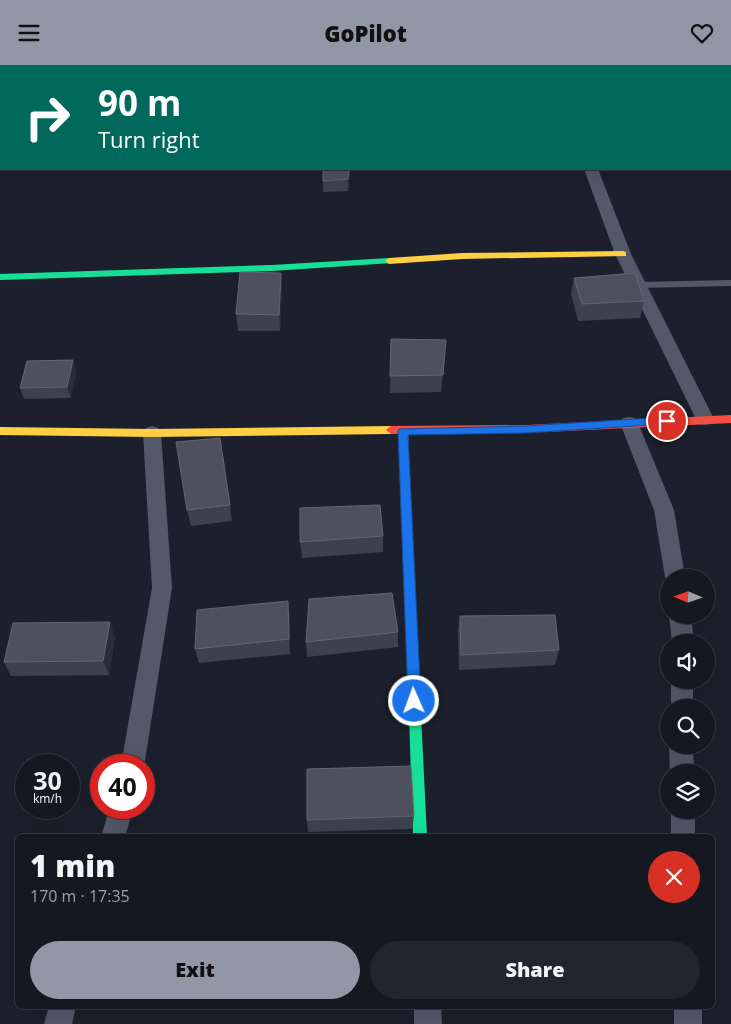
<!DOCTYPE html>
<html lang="en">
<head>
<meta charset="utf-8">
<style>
  body { margin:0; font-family:"Open Sans",sans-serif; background:#22252e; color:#f1f3f6; height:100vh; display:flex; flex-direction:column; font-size:19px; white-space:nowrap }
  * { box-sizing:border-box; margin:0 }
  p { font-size:16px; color:#9da0a5 }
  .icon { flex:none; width:28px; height:28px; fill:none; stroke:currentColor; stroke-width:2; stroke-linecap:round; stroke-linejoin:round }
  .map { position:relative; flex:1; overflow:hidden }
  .details { position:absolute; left:15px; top:769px; width:700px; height:175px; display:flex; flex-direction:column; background:#151821; border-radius:8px; box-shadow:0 5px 20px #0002,0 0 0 1px #34373f }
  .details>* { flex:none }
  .guide { position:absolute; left:0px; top:0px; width:731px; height:105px; box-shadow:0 5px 20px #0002,0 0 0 1px #34373f; background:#00695c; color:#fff; overflow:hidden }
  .needle { width:32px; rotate:272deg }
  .fabs { position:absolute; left:660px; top:504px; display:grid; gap:10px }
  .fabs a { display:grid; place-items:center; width:55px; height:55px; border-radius:50%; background:#151821; box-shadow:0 5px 20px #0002,0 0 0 1px #34373f; font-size:25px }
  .speed { position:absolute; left:15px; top:689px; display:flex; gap:10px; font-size:25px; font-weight:700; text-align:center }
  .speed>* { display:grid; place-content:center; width:65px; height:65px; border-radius:50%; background:#151821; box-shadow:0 5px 20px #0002,0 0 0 1px #34373f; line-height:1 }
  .speed small { font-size:12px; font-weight:400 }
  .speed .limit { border:8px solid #d22; background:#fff; color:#111 }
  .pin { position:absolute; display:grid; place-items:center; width:42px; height:42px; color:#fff; margin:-21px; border:2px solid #fff; border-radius:50%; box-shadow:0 1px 5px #0007 }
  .me { position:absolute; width:55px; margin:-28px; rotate:358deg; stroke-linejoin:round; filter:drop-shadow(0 0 4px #0008) }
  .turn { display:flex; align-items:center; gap:18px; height:105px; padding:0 15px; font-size:22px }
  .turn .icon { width:65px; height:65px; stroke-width:2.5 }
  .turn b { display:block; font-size:35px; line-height:42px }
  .round { display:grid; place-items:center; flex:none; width:52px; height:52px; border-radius:26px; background:#22252e }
  .summary { display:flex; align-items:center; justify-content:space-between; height:85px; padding:0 15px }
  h1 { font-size:30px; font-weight:800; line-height:38px }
  .action { display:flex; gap:10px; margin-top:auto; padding:10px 15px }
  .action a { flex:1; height:58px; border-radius:30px; background:#9297a6; color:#111; font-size:20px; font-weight:800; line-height:58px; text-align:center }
  .action a+a { background:#22252e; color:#f1f3f6 }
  header { display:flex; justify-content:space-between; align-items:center; height:65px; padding:0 15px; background:#9297a6; color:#111; font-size:22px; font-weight:800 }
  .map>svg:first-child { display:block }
</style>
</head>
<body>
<header><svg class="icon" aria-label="menu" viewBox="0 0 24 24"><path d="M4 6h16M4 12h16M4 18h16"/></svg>GoPilot<svg class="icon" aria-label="heart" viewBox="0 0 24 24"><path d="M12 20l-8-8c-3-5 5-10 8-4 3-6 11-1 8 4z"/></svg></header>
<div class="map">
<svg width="731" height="959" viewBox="0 0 731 959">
  <rect width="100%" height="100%" fill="#1c202c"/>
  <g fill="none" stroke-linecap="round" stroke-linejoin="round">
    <!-- lane -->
    <path fill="#535969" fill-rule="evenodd" d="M731,215V221L638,223L634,220L638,217Z"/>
    <!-- street -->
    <path fill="#535969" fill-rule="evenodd" d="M185,0H197V1H185Z
      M355,0H368V1H356Z
      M547,0H560V1H548Z
      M730,66H731V74H730Z
      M0,87H1V95H0Z
      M584,104H598L631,189L714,354L711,359L705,360L699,359L696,354L615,189Z
      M629,352L635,353L638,358L674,445L685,512H669V518L665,512L654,445L620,358L623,353Z
      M152,361L158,363L161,368L172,523L144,702V700H121L152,523L143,368L146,363Z
      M669,550H691L694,578H672Z
      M671,615H693V642H671Z
      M669,680H693L694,708H670Z
      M110,742H134L125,771H101Z
      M671,745H695V771H671Z
      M49,941H76L72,959H44Z
      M414,941H441L442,959H414Z
      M674,941H702V959H674Z"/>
    <!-- fast -->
    <path fill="#16e098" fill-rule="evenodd" d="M389,193L392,194V198L272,206L0,215V209L272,200Z
      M415,644L419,646L421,650L427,771H413L409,650L411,646Z"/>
    <!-- slow -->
    <path fill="#ffcf43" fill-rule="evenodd" d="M623,186L626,187V191L462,194L389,199L385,196L389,193L462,188Z
      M391,361L396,365L391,369L152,372L0,370V362L152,364Z
      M403,362L408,366L421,650L419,654L415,656L411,654L409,650L398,366Z"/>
    <!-- jam -->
    <path fill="#f24e42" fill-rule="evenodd" d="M731,350V358L526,368L391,369L386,365L391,361L526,360Z"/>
  </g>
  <!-- wall -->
  <path fill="#3e414d" d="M323,104H350L348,126L323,127Z
    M281,208L282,224L280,266H238L236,249Z
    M574,213L644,236L640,253L578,256L571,229Z
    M391,274L446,275L441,327L390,328Z
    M73,295L76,307L71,333L24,334L20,323Z
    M223,389L232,456L191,461L187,445Z
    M383,471V487L302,493L300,477Z
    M290,551V589L199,598L195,584Z
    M460,551L559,585L555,600L459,605L458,566Z
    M398,567V582L307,592L306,577Z
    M115,572L109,610L11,611L4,597Z
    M414,751L412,764L308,767L307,755Z"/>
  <!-- shaded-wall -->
  <path fill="#2a2d39" d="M349,104H350L348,126V114Z
    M281,208L282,224L280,266L279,250Z
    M73,295L76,307L71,333L67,322Z
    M288,536L290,551V589L289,574Z
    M110,557L115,572L109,610L103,596Z"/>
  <!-- building -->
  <path fill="#4e515d" stroke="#626673" d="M323,104H349L348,114L323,116Z
    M240,207L281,208L279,250L236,249Z
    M635,208L644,236L582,239L574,213Z
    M391,274L446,275L443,310L390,311Z
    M73,295L67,322L20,323L27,296Z
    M220,373L230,440L187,445L176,377Z
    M380,440L383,471L300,477V443Z
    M392,528L398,567L306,577L309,534Z
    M288,536L289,574L195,584L197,545Z
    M555,550L559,585L461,590L460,551Z
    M110,557L103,596L4,597L13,558Z
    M411,701L414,751L307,755V704Z"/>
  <!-- route -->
  <path fill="#1a73e8" stroke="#114b97" d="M667,352L672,356L667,359L526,368L408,370L421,636L419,640L414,642L410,640L408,636L398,366L399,364L526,361Z"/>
</svg>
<div class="fabs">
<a><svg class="needle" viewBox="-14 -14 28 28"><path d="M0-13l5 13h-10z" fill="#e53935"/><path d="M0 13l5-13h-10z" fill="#9da0a5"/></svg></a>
<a><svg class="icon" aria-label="sound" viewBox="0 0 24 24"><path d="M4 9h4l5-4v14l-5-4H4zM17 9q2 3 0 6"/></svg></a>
<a><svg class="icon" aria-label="search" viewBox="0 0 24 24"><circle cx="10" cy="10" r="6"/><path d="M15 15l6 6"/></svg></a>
<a><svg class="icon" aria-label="layers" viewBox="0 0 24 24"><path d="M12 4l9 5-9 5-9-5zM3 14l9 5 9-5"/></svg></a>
</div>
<div class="speed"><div>30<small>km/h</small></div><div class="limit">40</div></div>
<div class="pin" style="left:667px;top:356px;background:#d93025"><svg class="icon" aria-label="arrive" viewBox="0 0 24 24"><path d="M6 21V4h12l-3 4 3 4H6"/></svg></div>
<svg class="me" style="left:414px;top:636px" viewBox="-20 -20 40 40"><circle r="17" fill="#1a73e8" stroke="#fff" stroke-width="3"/><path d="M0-11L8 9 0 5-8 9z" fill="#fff"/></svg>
<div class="guide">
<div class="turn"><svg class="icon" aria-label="right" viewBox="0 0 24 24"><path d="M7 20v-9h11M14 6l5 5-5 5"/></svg><div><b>90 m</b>Turn right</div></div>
</div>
<section class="details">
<div class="summary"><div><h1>1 min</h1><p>170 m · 17:35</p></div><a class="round" style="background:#d93025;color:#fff"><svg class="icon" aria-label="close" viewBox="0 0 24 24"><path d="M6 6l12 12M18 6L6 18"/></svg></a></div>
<div class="action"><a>Exit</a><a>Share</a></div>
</section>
</div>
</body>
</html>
